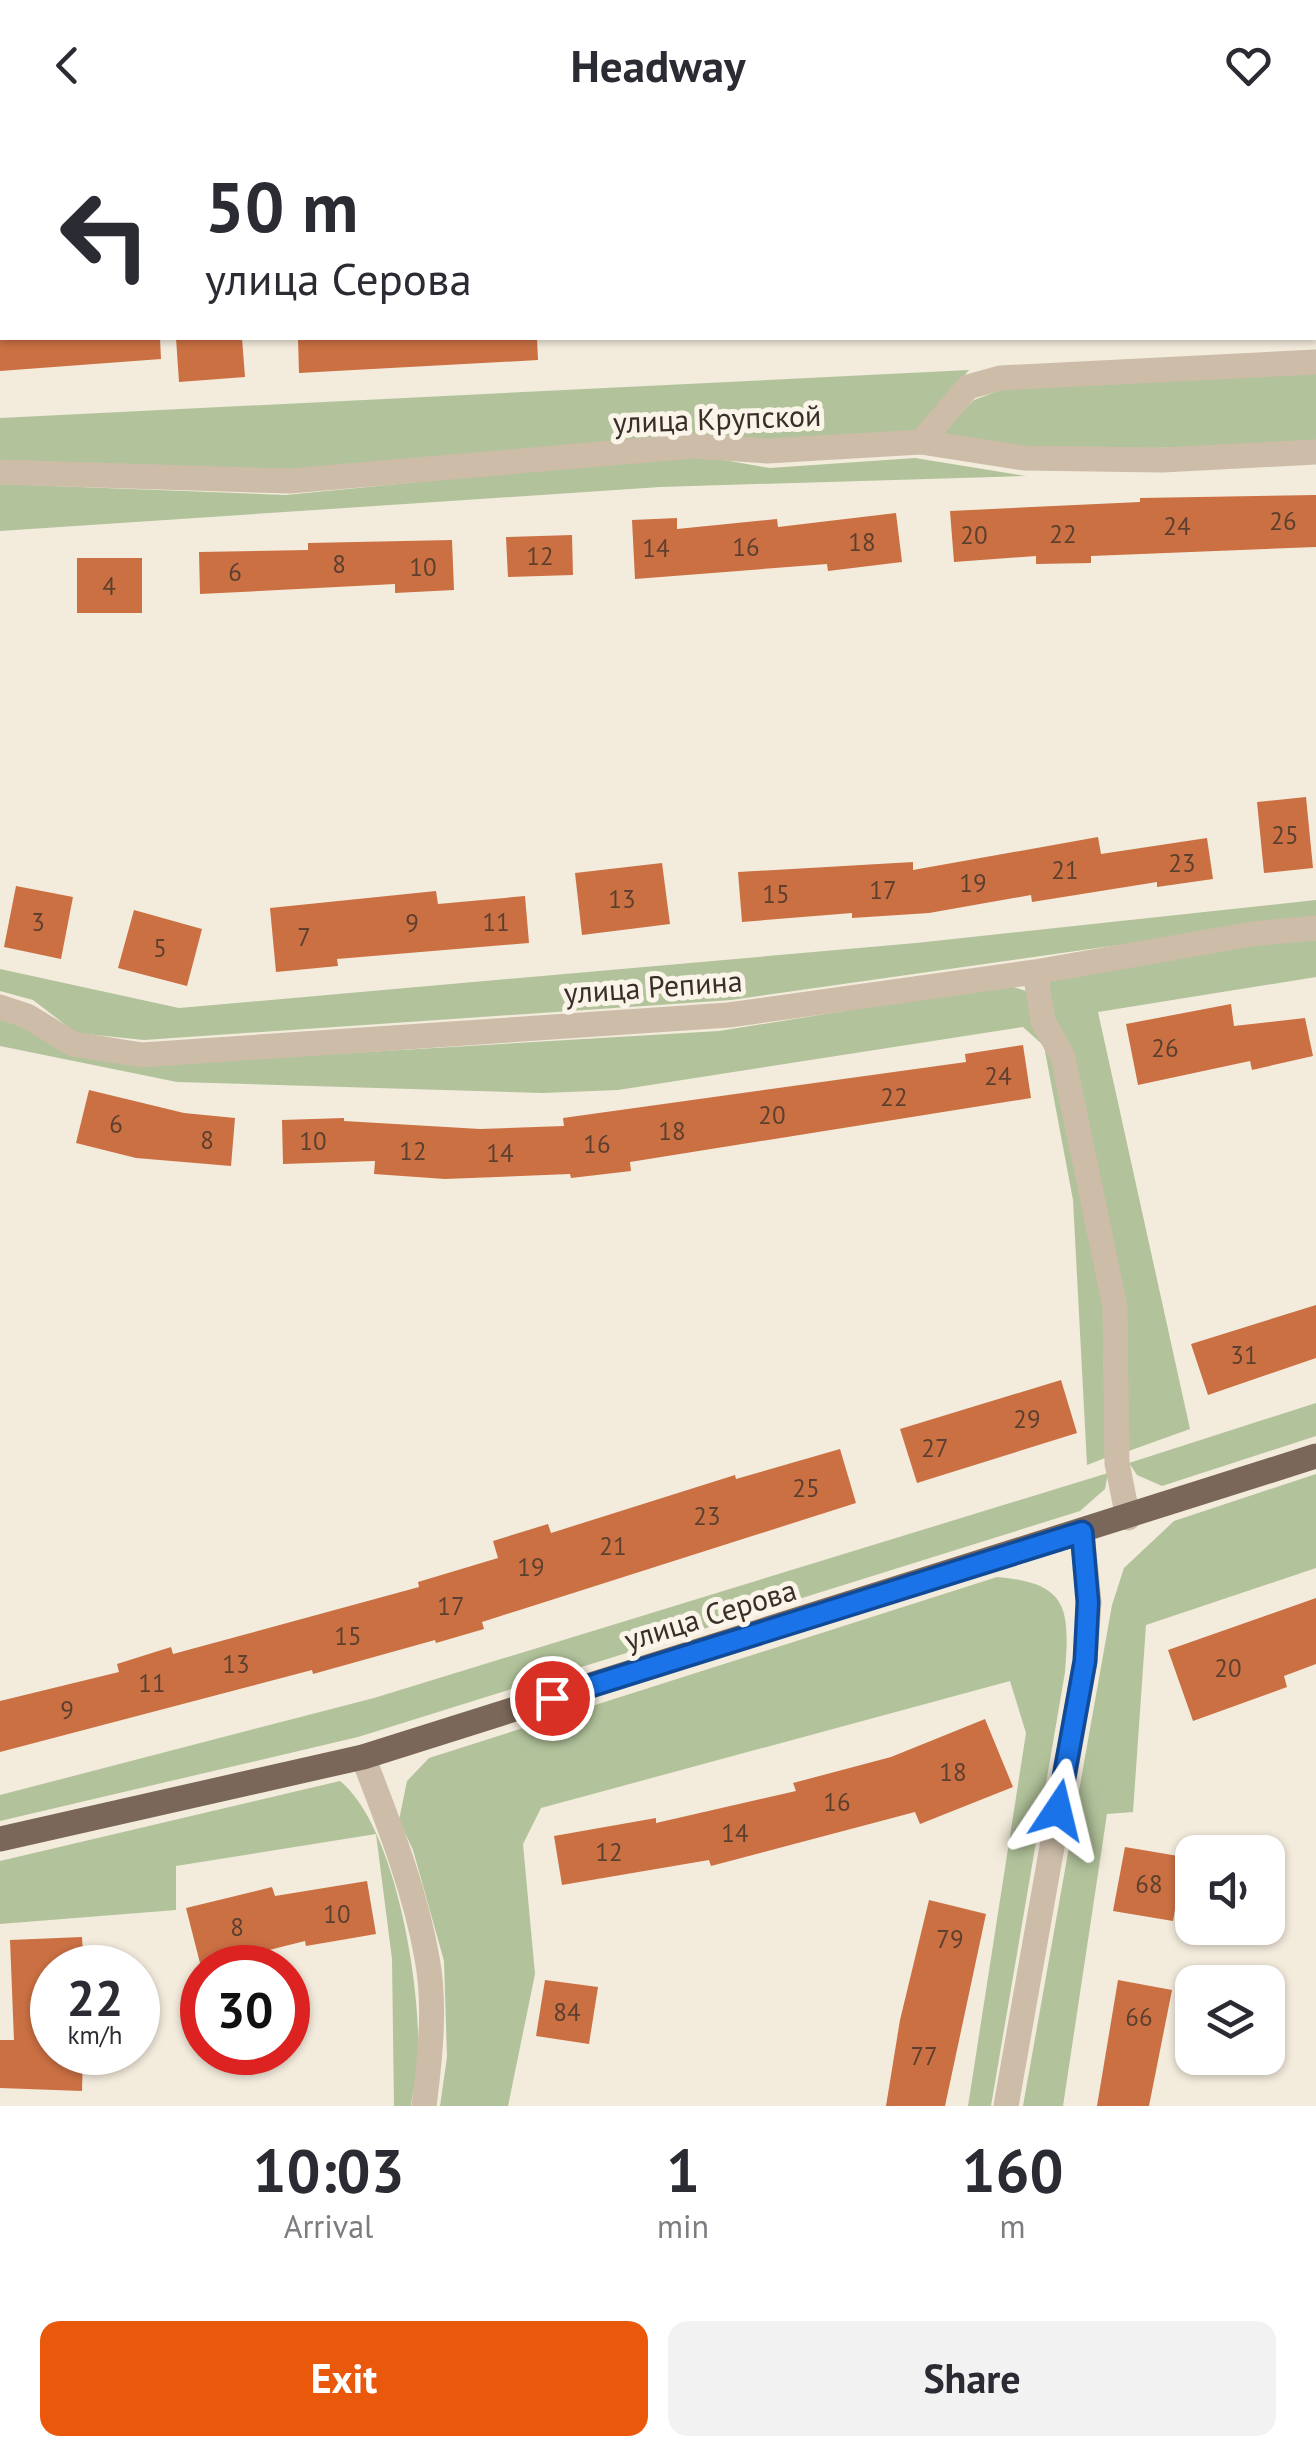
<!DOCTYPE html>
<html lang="en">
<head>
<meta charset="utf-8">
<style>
  body { margin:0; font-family:"PT Sans",sans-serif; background:#f2f2f3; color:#2b2b33; height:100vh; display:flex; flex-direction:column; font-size:38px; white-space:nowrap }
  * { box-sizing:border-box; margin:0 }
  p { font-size:32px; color:#7c7c81 }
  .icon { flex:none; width:55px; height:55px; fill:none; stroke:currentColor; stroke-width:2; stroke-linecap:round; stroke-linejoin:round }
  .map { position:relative; height:1976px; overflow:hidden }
  .side { display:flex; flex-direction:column; background:#fff; flex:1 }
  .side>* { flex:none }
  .top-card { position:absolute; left:0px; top:0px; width:1318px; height:210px; box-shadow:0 2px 8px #0004; background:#fff; color:#2b2b33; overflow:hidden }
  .buttons { position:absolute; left:1175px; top:1705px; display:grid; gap:20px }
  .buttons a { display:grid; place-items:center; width:110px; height:110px; border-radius:20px; background:#fff; box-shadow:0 2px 8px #0004; font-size:50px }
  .speed { position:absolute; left:30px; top:1815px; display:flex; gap:20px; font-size:50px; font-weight:700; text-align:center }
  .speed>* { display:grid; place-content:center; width:130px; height:130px; border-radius:50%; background:#fff; box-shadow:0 2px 8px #0004; line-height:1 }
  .speed small { font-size:25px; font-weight:400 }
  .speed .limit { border:15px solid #d22; background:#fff; color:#111 }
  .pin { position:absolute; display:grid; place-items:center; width:85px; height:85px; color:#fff; margin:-42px; border:5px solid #fff; border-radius:50%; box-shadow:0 2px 10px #0007 }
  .me { position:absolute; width:110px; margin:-55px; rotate:10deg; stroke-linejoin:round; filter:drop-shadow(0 0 8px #0008) }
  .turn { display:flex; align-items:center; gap:35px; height:210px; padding:0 40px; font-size:45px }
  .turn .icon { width:130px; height:130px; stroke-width:2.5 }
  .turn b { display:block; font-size:70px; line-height:85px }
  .eta { display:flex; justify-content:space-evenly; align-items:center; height:170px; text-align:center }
  .eta b { font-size:60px; font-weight:700; line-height:70px }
  .cta { display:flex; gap:20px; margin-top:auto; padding:20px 40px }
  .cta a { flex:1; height:115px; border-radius:20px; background:#ea580c; color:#fff; font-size:40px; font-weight:700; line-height:115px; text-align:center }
  .cta a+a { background:#f2f2f3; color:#2b2b33 }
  header { display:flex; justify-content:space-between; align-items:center; height:130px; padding:0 40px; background:#fff; font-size:45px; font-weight:700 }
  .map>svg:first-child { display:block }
</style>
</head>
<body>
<header><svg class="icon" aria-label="back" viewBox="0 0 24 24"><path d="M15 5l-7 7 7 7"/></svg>Headway<svg class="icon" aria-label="heart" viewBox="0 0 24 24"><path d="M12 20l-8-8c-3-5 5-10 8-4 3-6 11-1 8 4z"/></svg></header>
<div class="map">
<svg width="1316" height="1976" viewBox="0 0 1316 1976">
  <rect width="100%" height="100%" fill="#f3ebdc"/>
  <!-- green -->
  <path fill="#b2c39b" d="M666,0H1220L1221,2H666Z
    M969,240L917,302L283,340L0,330V288Z
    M1316,242V311L1156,318L1024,317L938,305L974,270L1006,258Z
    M694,325L770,338L915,328L1026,346L660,357L0,401V354L286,365Z
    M1316,770V787L731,870L144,910L76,903L33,870L0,861V839L179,878L916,813Z
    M1316,810V847L1098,882L1190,1299L1126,1322L1123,1174L1053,894L1049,849L1257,815Z
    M1007,855L1026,861L1053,930L1103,1177L1105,1328L1087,1335L1073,1070L1044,916L1023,897L618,960L543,963L177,952L0,916V887L149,935L719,901Z
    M1316,1273V1306L1162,1356L1137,1345L1129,1333Z
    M1108,1343L1105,1359L1080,1381L358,1607L0,1691V1665L374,1568Z
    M1316,1344V1438L1146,1495L1133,1682L1107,1684L1063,1976H1023L1112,1475L1124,1438L1174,1391Z
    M997,1447C1068,1453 1070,1478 1065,1542L991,1976H968L1026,1603L1010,1551L541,1678L523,1714L535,1844L508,1976H440L447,1927L444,1831L413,1720L399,1690L407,1651L429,1628Z
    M340,1651C396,1696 422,1860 418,1930C417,1945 413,1961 411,1976H394L392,1829L376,1704L176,1736V1780L0,1794V1731Z"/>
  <!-- building -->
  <path fill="#cb7043" d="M0,208H160L161,229L0,241Z
    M176,208H242L245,247L179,252Z
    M298,208H537L538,230L299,243Z
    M1316,365V417L1091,426V433L1036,434V426L954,432L950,381L1140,372V368Z
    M896,383L902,432L828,441L827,434L635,449L632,390L677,388V399L777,389L778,397Z
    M572,405L573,445L508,447L506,407Z
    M452,410L454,460L395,463V454L200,464L199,422L308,420V413Z
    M77,428H142V483H77Z
    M1306,667L1313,738L1264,743L1257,672Z
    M1098,707L1101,724L1207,708L1213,749L1157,757V752L1032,772L1031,765L929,783L852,788V783L742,792L738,742L913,732V740Z
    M662,733L670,794L582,805L575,743Z
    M16,756L73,767L61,829L4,817Z
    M436,761L438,774L525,766L529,813L337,829L338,836L276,842L270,778Z
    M134,780L202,799L187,856L118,838Z
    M1231,874L1234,896L1305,888L1313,926L1252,940L1250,931L1138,955L1126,894Z
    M1023,915L1031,968L630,1032L631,1041L571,1048L570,1044L445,1049L374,1044L375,1031L283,1034L282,990L344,988V991L480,999L564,996L563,988L966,932L965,924Z
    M89,960L184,983L235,988L231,1036L136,1028L76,1013Z
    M1316,1175V1228L1208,1265L1191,1214Z
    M1061,1250L1077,1303L917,1353L900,1299Z
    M840,1319L856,1373L482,1492L484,1499L436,1513L435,1510L313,1544L312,1540L0,1622V1571L119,1542L117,1534L171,1517L173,1524L419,1457L418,1452L498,1428L493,1411L548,1394L551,1403L735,1345L736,1349Z
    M1316,1468V1534L1284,1546L1287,1557L1193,1591L1168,1520Z
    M985,1589L1013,1657L920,1694L915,1682L711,1736L709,1730L562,1755L554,1706L656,1688V1693L796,1661L793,1653L891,1627Z
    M1125,1717L1184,1727L1173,1791L1113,1781Z
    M367,1751L376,1804L306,1816L305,1811L201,1837L186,1778L272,1757L275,1766Z
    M929,1770L986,1784L945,1976H886L900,1890Z
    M82,1807L84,1838H52V1922H83L82,1961L0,1958V1910H14L10,1810Z
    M545,1850L598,1857L589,1914L536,1906Z
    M1118,1850L1172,1860L1149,1976H1097Z"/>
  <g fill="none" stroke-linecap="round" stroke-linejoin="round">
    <!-- path -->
    <path stroke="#b8a692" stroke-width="6" stroke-dasharray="5 5" stroke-linecap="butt" d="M867,0L890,2
      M1129,2L1139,0"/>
    <!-- minor -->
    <path stroke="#ccbca8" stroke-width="25" d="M921,312L968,257L1000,248L1316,232
      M0,342L290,351L693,316L767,321L921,312L1024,328L1162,330L1316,322
      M1035,842L1043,891L1063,927L1115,1177L1117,1333L1128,1388
      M0,877L27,886L73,914L142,925L729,885L1035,842L1252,804L1316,798
      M363,1627C388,1692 415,1759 427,1828C436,1875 430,1929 424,1976
      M1006,1976L1085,1531L1089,1472L1082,1402"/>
    <!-- major -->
    <path stroke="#7b6759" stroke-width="25" d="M0,1709L363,1627L1316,1326"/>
  </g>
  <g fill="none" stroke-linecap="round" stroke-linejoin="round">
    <!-- route casing -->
    <g stroke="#114b97" stroke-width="25">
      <path id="route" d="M552,1568L1082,1402L1088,1472L1085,1531L1058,1680"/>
    </g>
    <!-- route -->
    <use href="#route" stroke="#1a73e8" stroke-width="18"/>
  </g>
  <g text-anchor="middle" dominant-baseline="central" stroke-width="10" stroke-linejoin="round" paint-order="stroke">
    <!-- number labels -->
    <g font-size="25" fill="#5d3f2f">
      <text x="1283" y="391">26</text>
      <text x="1177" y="396">24</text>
      <text x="1063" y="404">22</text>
      <text x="974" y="405">20</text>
      <text x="862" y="412">18</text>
      <text x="746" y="417">16</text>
      <text x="656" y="418">14</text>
      <text x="540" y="426">12</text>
      <text x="339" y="434">8</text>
      <text x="423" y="437">10</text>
      <text x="235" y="442">6</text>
      <text x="109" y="456">4</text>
      <text x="1285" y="705">25</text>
      <text x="1182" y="733">23</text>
      <text x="1065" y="740">21</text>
      <text x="973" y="753">19</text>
      <text x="883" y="760">17</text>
      <text x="776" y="764">15</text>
      <text x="622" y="769">13</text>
      <text x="38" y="792">3</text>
      <text x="496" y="792">11</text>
      <text x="412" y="793">9</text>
      <text x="304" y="807">7</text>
      <text x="160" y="818">5</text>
      <text x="1165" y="918">26</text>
      <text x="998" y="946">24</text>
      <text x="894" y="967">22</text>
      <text x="772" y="985">20</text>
      <text x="116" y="994">6</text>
      <text x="672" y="1001">18</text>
      <text x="207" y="1010">8</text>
      <text x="313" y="1011">10</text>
      <text x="597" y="1014">16</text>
      <text x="413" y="1021">12</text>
      <text x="500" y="1023">14</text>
      <text x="1244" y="1225">31</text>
      <text x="1027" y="1289">29</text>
      <text x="935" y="1318">27</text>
      <text x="806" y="1358">25</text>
      <text x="707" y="1386">23</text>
      <text x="613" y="1416">21</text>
      <text x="531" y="1437">19</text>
      <text x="451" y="1476">17</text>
      <text x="348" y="1506">15</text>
      <text x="236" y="1534">13</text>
      <text x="1228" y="1538">20</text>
      <text x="152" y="1553">11</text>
      <text x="67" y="1580">9</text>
      <text x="953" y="1642">18</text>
      <text x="837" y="1672">16</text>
      <text x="735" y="1703">14</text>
      <text x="609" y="1722">12</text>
      <text x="1149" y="1754">68</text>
      <text x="337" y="1784">10</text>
      <text x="237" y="1797">8</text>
      <text x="950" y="1809">79</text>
      <text x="567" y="1882">84</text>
      <text x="1139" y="1887">66</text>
      <text x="924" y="1926">77</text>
    </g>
    <!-- street labels -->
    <g font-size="30" fill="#382f28" stroke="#fbf4e9">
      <text transform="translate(717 288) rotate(-2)">улица Крупской</text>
      <text transform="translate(653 856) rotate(-4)">улица Репина</text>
      <text transform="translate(710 1484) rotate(-17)">улица Серова</text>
    </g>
  </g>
</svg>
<div class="buttons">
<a><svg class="icon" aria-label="sound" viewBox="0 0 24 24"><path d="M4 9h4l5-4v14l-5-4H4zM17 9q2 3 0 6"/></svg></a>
<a><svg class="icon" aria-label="layers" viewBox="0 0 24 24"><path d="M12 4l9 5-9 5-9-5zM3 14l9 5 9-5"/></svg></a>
</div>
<div class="speed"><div>22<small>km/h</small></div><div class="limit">30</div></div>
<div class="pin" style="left:552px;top:1568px;background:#d93025"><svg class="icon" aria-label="arrive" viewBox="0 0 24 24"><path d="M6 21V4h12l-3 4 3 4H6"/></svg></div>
<svg class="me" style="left:1058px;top:1680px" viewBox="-20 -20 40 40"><path d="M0-17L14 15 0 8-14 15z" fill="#1a73e8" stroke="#fff" stroke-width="4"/></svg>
<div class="top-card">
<div class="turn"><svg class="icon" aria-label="left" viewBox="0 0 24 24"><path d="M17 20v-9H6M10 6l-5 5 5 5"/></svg><div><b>50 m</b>улица Серова</div></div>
</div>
</div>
<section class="side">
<div class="eta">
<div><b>10:03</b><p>Arrival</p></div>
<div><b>1</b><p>min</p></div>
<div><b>160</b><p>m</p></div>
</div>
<div class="cta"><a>Exit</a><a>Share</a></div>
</section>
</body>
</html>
